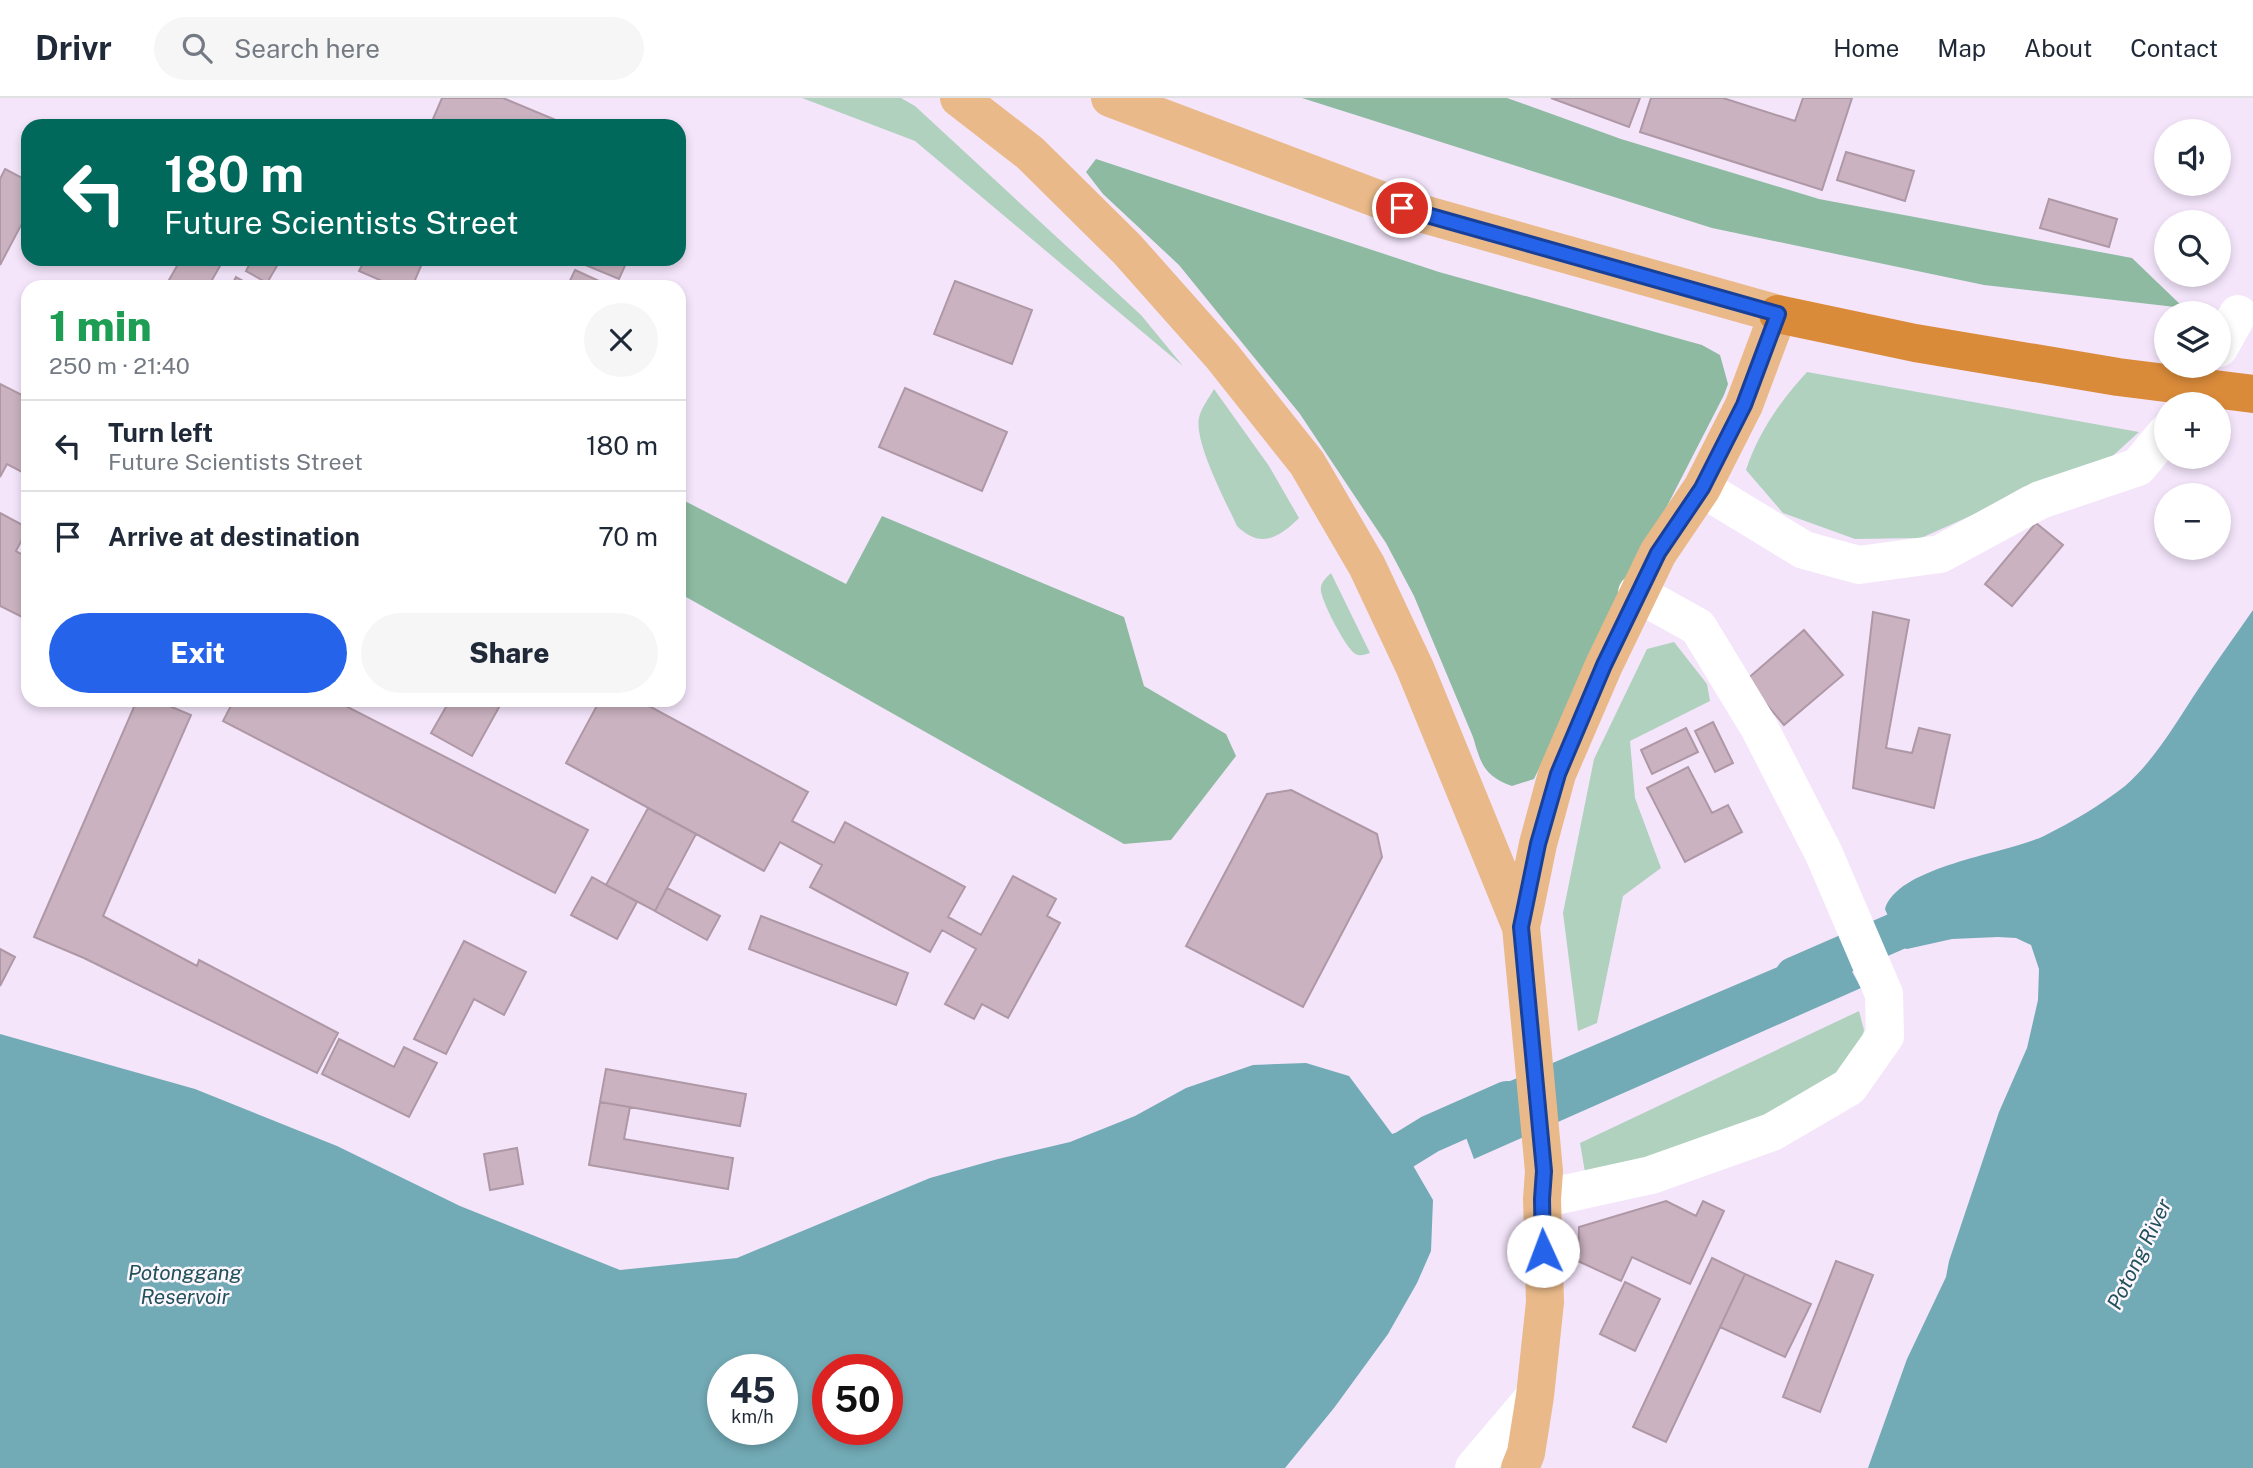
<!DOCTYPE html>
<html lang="en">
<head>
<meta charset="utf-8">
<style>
  body { margin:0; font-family:"Public Sans",sans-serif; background:#f6f6f7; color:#1f2937; height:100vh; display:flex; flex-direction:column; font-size:26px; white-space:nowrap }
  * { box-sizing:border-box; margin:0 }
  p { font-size:23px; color:#747a83 }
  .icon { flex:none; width:38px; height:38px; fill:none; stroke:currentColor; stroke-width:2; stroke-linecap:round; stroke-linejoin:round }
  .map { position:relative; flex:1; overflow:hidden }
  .drawer { position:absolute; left:21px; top:182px; width:665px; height:427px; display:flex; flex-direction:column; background:#fff; border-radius:21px; box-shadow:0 4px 10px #0003 }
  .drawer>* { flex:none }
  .top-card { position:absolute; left:21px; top:21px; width:665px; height:147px; border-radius:21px; box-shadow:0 4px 10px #0003; background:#00695c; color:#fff; overflow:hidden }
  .buttons { position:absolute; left:2154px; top:21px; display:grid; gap:14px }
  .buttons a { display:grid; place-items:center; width:77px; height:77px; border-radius:50%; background:#fff; box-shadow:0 4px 10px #0003; font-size:35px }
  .speed { position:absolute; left:707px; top:1256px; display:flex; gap:14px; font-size:35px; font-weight:700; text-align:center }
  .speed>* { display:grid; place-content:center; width:91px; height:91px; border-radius:50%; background:#fff; box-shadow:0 4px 10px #0003; line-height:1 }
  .speed small { font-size:18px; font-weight:400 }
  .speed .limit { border:10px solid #d22; background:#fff; color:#111 }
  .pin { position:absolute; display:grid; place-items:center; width:60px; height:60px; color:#fff; margin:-30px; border:4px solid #fff; border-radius:50%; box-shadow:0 2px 7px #0007 }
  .me { position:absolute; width:77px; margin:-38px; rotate:358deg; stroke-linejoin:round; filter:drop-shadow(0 0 5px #0008) }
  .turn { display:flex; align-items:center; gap:24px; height:147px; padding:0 28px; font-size:32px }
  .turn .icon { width:91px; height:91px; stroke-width:2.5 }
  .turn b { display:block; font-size:49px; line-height:60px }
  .round { display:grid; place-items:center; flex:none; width:74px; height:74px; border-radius:37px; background:#f6f6f7 }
  .overview { display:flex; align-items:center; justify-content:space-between; height:119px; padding:0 28px }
  h1 { font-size:42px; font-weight:800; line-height:52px; color:#1e9e55 }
  .action { display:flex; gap:14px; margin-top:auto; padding:14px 28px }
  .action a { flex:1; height:80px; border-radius:42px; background:#2563eb; color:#fff; font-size:28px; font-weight:800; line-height:80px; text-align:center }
  .action a+a { background:#f6f6f7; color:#1f2937 }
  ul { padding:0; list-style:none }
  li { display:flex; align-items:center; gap:21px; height:91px; padding:0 28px; border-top:2px solid #e0e1e3 }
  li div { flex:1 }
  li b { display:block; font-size:26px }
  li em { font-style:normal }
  header { display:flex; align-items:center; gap:42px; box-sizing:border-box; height:98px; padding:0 35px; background:#fff; border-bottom:2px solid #e0e1e3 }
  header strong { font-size:33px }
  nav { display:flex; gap:38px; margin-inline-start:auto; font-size:24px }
  .search { width:490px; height:63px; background:#f6f6f7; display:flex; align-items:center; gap:18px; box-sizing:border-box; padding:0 24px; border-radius:38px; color:#747a83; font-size:26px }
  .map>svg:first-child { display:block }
</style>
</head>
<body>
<header>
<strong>Drivr</strong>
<div class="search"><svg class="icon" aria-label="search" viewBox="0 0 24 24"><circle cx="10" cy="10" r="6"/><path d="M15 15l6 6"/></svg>Search here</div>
<nav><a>Home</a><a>Map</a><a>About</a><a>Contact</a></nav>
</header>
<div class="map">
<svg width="2253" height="1370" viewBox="0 0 2253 1370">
  <rect width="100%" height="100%" fill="#f4e5fb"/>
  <!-- green -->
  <path fill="#b1d1bf" d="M802,0H901L915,8L1141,217L1183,268L915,43Z
    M1807,274L2139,334L2106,364L2023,389L1977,415L1921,440L1855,441L1783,415L1746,372C1758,335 1781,302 1807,274Z
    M1214,291L1269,368L1299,420C1279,440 1260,451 1237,428C1226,404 1194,344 1199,320C1201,310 1209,300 1214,291Z
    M1331,475L1370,555C1364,557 1359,559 1354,555C1345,548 1318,498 1321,489C1322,483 1327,479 1331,475Z
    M1674,544L1707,586L1710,603L1630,643L1635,700L1661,770L1623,798L1597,925L1578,933L1563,815L1594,661L1647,551Z
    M1859,913L1864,932L1860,950L1844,974L1770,1020L1586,1080L1580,1045Z"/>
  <!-- forest -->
  <path fill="#8dbaa1" d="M1302,0H1507L1621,41L1819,101L2132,160L2184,210L1984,187L1712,130Z
    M1096,61L1439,174L1702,247L1720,257L1728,286L1724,297L1625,490L1534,681L1512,688C1484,678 1481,666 1473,639L1414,498L1386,445L1300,316L1179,167L1103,96L1086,74Z
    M679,400L846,486L882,418L1124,519L1144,588L1226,636L1236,658L1171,742L1124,746L679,495Z"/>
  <!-- water -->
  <path fill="#72aab5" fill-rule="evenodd" d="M2253,512V1370H1868L1907,1261L1946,1179L1949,1163L1999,1014L2027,950L2038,902L2039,871L2031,847L2016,840L1998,839L1952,841L1907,851L1901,849L1885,811C1898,768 2006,756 2044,738C2072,724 2101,707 2125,688C2155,662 2177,623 2199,590C2216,564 2235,538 2253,512Z
    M1836,844L1861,890L1474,1061L1454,1007Z
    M0,936L195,991L337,1048L460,1108L620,1172L737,1160L930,1080L998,1061L1070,1044L1135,1018L1186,990L1253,967L1306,965L1349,978L1404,1052L1433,1102L1431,1153L1417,1185L1388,1236L1334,1310L1285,1370H0ZM723,1272H782V1332H723ZM828,1272H887V1332H828Z"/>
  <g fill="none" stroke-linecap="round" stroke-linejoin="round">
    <!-- canal -->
    <path stroke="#72aab5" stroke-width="38" d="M1794,878L1941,814
      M1355,1069L1404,1052L1430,1036L1507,1002"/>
  </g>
  <!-- building -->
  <path fill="#cab2c0" stroke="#af98a6" stroke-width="2" d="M442,0H503L570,28H430Z
    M1551,0H1640L1629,29Z
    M1651,0H1723L1795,23L1803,0H1852L1822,92L1640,34Z
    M1846,54L1914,73L1905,103L1837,82Z
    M5,71L28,83V114L0,167V81Z
    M2049,101L2117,121L2109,149L2040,130Z
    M181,161H224L208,189H165Z
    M252,161H281L267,185L246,173Z
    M365,161H424L412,189H396L359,173Z
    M571,161H628L619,181Z
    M575,172L612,189H567Z
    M236,179L254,189H231Z
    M955,183L1032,212L1012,266L934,236Z
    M0,286L28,300V377L7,366L0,379Z
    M905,290L1007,334L982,393L879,349Z
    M0,415L28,430L16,453L28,460V522L0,508Z
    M2036,425L2063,447L2012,508L1985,486Z
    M1873,514L1909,522L1886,650L1912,655L1919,630L1950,637L1934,710L1853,690Z
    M1804,532L1843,577L1784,627L1746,582Z
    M137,602H155L191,617L103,818L197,868L199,862L338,935L317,975L84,860L34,839Z
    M234,602H334L588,732L555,795L223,623Z
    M450,602H503L472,658L431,635Z
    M600,602H638L808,694L792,723L834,745L845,724L965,789L948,819L981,837L1013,778L1056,801L1047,818L1060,825L1008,920L982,906L974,921L945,906L976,851L942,832L930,854L810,789L822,767L780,744L764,773L566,665Z
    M1713,624L1733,665L1715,674L1695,633Z
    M1686,630L1698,654L1652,676L1641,652Z
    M1688,669L1712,715L1728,707L1742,734L1685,764L1647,690Z
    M1291,692L1377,736L1382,759L1303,909L1186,848L1267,696Z
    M648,710L696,736L655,813L606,787Z
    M592,779L637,804L617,841L571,817Z
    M667,790L720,818L707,842L655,813Z
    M761,818L908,875L896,907L749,851Z
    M464,843L526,874L504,917L474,901L446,956L414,941Z
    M0,851L15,859L0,888Z
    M339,941L394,969L404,949L437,965L409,1019L322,976Z
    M606,971L746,996L740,1028L600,1004Z
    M600,1004L630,1009L624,1041L733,1060L728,1091L589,1067Z
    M517,1050L523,1086L490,1092L484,1056Z
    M1666,1103L1696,1118L1703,1103L1724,1113L1690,1186L1632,1159L1621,1183L1578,1163L1579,1129Z
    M1712,1160L1745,1176L1666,1344L1633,1329Z
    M1836,1163L1873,1177L1820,1314L1783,1299Z
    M1745,1176L1811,1206L1785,1259L1720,1229Z
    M1625,1184L1660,1201L1635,1253L1600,1236Z"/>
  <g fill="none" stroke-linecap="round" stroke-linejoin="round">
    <!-- minor -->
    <path stroke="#fff" stroke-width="38" d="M2219,250L2238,216
      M1702,390L1804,452L1859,467L1940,456L2040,402L2138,369L2166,335
      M1542,1101L1651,1077L1772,1034L1849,989L1885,938L1884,896L1824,756L1760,631L1698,529L1637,495
      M1474,1370L1535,1298"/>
    <!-- major -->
    <path stroke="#e9b989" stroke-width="38" d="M959,0L1030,55L1127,151L1222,258L1307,365L1367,468L1415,570L1521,829
      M1110,0L1402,110L1778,216L1744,307L1702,390L1658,455L1604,567L1557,676L1538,746L1521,829L1544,1073L1542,1101L1545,1204L1535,1298L1526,1355L1520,1370"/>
    <!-- highway -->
    <path stroke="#da8b3a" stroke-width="38" d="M1778,216L1915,245L2118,279L2253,296"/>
  </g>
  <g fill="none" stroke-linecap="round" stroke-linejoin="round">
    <!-- route casing -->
    <g stroke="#184099" stroke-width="18">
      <path id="route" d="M1402,110L1778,216L1744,307L1702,390L1658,455L1604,567L1558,676L1538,746L1521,829L1544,1073L1542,1101L1543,1153"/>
    </g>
    <!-- route -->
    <use href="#route" stroke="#2563eb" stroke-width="12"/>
  </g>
  <g text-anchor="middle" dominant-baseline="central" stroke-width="5" stroke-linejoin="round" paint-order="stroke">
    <!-- water labels -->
    <g font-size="21" font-style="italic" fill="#21525b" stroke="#fcf6ff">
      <text transform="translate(2139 1156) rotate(-64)">Potong River</text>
      <text x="185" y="1174">Potonggang<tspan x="185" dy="24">Reservoir</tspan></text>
    </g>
  </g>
</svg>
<div class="buttons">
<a><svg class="icon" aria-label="sound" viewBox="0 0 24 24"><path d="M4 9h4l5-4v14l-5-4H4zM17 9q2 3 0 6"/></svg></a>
<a><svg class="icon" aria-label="search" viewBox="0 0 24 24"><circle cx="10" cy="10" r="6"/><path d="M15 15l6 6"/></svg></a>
<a><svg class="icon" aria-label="layers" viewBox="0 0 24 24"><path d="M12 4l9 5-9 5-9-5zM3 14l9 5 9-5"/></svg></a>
<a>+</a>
<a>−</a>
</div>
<div class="speed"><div>45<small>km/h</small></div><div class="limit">50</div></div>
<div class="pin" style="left:1402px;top:110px;background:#d93025"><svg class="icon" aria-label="arrive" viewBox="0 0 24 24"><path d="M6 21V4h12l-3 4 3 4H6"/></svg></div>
<svg class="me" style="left:1543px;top:1153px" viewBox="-20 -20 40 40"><circle r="19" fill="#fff"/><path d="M0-13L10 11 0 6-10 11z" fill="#2563eb"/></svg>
<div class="top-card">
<div class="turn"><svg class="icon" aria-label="left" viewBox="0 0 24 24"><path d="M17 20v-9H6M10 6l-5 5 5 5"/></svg><div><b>180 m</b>Future Scientists Street</div></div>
</div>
<section class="drawer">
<div class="overview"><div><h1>1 min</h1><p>250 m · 21:40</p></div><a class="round"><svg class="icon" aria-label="close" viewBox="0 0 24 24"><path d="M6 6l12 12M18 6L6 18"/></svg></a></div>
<ul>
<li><svg class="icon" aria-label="left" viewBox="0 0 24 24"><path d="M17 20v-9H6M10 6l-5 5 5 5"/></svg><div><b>Turn left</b><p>Future Scientists Street</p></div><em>180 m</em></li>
<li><svg class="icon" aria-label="arrive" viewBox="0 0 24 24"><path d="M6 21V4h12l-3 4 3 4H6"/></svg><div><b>Arrive at destination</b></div><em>70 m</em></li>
</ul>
<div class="action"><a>Exit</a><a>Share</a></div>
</section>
</div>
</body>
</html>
